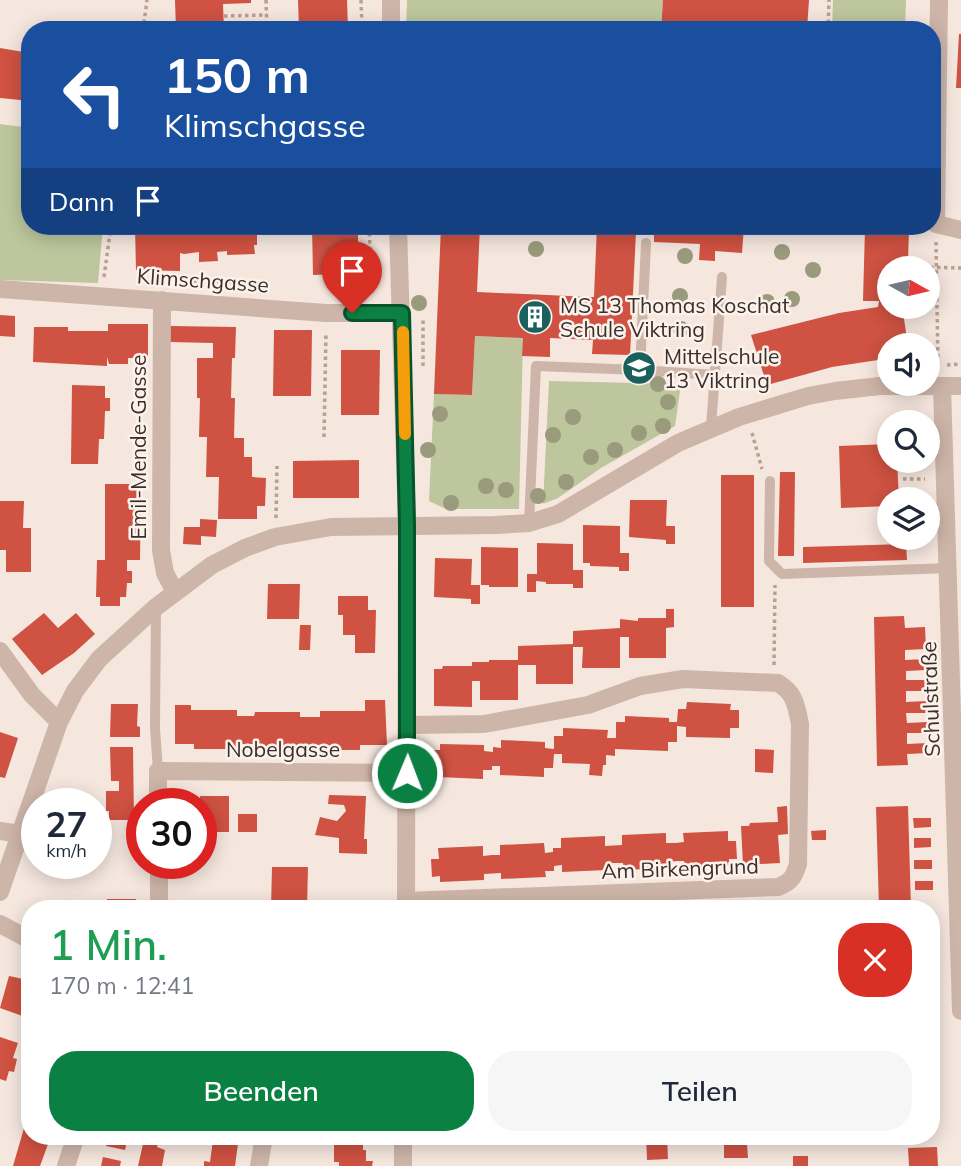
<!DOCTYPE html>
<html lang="de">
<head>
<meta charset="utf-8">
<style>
  body { margin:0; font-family:Mulish,sans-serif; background:#f6f6f7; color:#1f2937; height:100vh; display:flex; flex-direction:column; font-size:26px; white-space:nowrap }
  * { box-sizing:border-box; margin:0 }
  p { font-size:23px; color:#747a83 }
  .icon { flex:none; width:38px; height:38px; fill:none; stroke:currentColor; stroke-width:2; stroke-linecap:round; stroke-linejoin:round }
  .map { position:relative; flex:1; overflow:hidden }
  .side { position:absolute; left:21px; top:900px; width:919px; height:245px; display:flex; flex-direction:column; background:#fff; border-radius:28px; box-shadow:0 4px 18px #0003 }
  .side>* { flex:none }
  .hud { position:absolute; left:21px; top:21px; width:920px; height:214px; border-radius:28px; box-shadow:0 4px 18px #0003; background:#1a4fa0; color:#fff; overflow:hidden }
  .needle { width:46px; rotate:98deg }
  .controls { position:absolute; left:877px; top:256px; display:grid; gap:14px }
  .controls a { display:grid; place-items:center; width:63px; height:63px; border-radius:50%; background:#fff; box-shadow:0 4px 18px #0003; font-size:35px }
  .speed { position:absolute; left:21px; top:788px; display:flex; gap:14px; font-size:35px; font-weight:700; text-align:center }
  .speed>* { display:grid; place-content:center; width:91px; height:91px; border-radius:50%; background:#fff; box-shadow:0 4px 18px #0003; line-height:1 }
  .speed small { font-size:18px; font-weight:400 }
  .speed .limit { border:10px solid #d22; background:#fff; color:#111 }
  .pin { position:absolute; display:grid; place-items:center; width:60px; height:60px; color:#fff; margin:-72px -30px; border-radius:50% 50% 50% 0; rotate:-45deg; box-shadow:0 0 7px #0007 }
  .pin .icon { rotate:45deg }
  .me { position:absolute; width:77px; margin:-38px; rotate:1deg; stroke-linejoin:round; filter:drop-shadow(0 0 5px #0008) }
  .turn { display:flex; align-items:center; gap:24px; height:147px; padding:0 28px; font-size:32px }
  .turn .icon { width:91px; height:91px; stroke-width:2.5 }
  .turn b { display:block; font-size:49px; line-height:60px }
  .then { display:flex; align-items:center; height:66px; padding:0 28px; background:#0003; gap:14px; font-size:26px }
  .round { display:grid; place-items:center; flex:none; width:74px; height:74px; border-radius:28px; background:#f6f6f7 }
  .summary { display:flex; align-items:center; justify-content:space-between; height:119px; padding:0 28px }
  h1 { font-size:42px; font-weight:600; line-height:52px; color:#1e9e55 }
  .button { display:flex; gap:14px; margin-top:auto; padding:14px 28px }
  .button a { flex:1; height:80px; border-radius:28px; background:#0b8043; color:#fff; font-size:28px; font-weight:600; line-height:80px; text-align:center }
  .button a+a { background:#f6f6f7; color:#1f2937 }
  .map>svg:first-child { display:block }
</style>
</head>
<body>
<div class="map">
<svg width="961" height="1166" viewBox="0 0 961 1166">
  <rect width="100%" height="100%" fill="#f5e7de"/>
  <!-- green -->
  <path fill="#bdc69c" d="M407,0H663L661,30H406Z
    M833,0H906L905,30H832Z
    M0,124L30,128V226H103L98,283L0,280Z
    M475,336L523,338L519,509H446L429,501L434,394L472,395Z
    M549,381L681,384L675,426L601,468L558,498L543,504Z"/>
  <!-- building -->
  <path fill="#cf5242" d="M175,0H251V3L223,4L224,30H176Z
    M298,0H347L348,30H299Z
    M663,0H809L807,30H661Z
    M959,34H961V88H956Z
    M0,48L30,53V101L0,98Z
    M135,226H254V231H257V245H254L255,254L227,255V251L217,252L218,261L199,262V252L184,254L180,253V271L136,270Z
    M312,226H358V265H354V277H337V274L313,275Z
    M441,226H480L477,292L591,297H594L597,226H744L742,253L715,251V261L699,260L700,244L654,242V233L636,232L630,355L592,354L593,340L550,338V357L522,356L523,338L475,336L472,395L434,394Z
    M881,226H891V229L909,230L908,262H916V268H889V306H902L908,345H889V356L878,354V360L832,367L767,385L751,335L839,313L878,307L879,301H863L865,228H881Z
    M0,315L15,316V337L0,336Z
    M108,324H148V358H128V364H109L107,357V366L33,362L34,327H68V331H108Z
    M170,326L236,327L235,358H232L231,398H235L234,438H244V457H252V477L266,478L265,506H257V519H218L219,477H206L207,437H199L200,398H197V358H213V343L170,342Z
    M274,330H312L311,396H273Z
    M341,350H380L379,415H341Z
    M72,385L105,386V398H110V411H105L104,439H99L98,464H71Z
    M889,444V460H897L899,499H889V506L841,508L839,446Z
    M359,460V498H293V461Z
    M780,472H795L794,556H778Z
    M721,475H754V607H721Z
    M105,484H141L140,560H127V571H132V583H127L126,597H120V606H100V597H96L97,560H105Z
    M630,500H667L666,526H675V544H666V540L629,537Z
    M0,501H24L23,528H31V572H6V550H0Z
    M200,519L217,520L216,537L201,536V545L183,544L184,527H200Z
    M583,525L620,526V553H629V571H619V567L590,566V563H583Z
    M537,543L573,544V570H583V588H573V584H546V582L536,581V592H527V574H537Z
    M906,544L907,560L803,563V547Z
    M481,547L518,548V587H489V585H481Z
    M435,558L472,559L471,585H480V604H471V599L434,597Z
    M268,584H300L299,619H267Z
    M338,596H368V610H376L375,653H355V635H343V615H338Z
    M666,609H674V627L666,628V658H629V637H620V668H582L583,647H573V684H536V665H518V700H480V681H472V707L434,706V669H442L443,666H472V662H489V660H518V646L573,644V631L620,628V619L638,621V618H666Z
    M44,613L58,628L76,613L95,634L74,653L42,675L12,639Z
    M904,616L905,628L925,627L926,649L905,650V660L926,659V670L906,671V680H927V691H906V702L927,701V713H906L907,723L927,722L928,733H907V744L928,743V753L907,754L908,765L877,766L874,617Z
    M300,625H311L310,650H299Z
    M365,700H385L387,745H360V750H320V745H299L300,749H254V744H237V749H194V744H175V705H191V710H237V716H254L255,712H300V717H320V711H365Z
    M687,702L731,704L730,710H739V728H730V738L686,737V727L677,726V742H668V751L615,749V756L606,755V765H603L602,776L589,775L590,764L562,763V754H554L553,768H544V777L500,775V766H492V770H483V779L439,777V768H430L431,750H440V744L484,745V751L493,752V747L501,748V740L545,742V748L554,749V736H563V728L608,730L607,738H616V722H625V716L669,718V722H677L678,709H686Z
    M111,704H138L137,726L140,727V737H110Z
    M0,732L18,738L5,778L0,777Z
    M110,747H133L134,820H109V811H106V791H119V781H111Z
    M755,749L774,750L773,773L755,772Z
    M329,795L366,796L364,839H367V854L339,853V838L315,835L320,817L337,821L346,811L344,805L328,804Z
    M200,796H229V832H217V836L201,835Z
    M787,806L788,834L778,835L780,863L743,865L741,826H749L750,823L778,822L777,807Z
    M908,806L911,908H879L876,807Z
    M238,814H257V832H238Z
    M913,818H931V827L914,828Z
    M826,830V840H812L811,831Z
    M728,831V841H736L737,859H729V865L685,867L684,861H677L667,862L668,868L623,870V863H606L607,870L584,871L562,872V865L554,866V871H545L546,877L501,879V873L484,874V880L440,882V876L432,877L431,859H439L438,848L483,846V856L492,855H500V845L544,843L545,853L553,852V848H561V838L605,836V846L622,845V835L666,833V843H676L684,842L683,833Z
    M914,838H931V847L914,848Z
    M914,860H932V869H914Z
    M272,867H308L307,908H271Z
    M915,881H933V890H915Z
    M107,899H136V908H107Z
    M9,976L28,980L30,1012L28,1018L0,1008Z
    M931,1025L938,1026L936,1060L931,1059Z
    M0,1037L18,1043L13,1058L17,1059L14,1072L9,1071L6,1081L0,1079Z
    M29,1111L30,1136H51L40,1166H13Z
    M123,1136H159L157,1147L165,1150L162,1166H138L143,1144L127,1141L125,1150L106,1146L108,1137L122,1140Z
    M204,1136H239L235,1166H204V1161L210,1162L213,1140L204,1139Z
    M334,1136H363V1150H366V1161H373L372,1166H339V1162H334Z
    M510,1136H533L534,1144L510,1145Z
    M646,1136H667L668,1159L647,1160Z
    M724,1144H747L748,1158H724Z
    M937,1147L938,1166H909L908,1148Z
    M793,1156H808V1166H793Z
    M103,1157L121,1161L120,1166H101Z"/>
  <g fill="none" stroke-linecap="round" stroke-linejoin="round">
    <!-- path -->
    <path stroke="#ba9f93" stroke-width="3.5" stroke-dasharray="3.5 3.5" stroke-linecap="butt" d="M266,0L267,30
      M361,0L362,30
      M224,16L267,15
      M143,30L147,0
      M828,30L829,0
      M369,226L372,294
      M936,242L938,366
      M916,267L961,268
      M104,277L111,226
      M188,284L190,281L262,283L266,290
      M947,365L961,364
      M423,366V317
      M752,433L762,469
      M324,437L326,332
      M903,479H925
      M276,518L277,466
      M774,665L775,585"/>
    <!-- service -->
    <path stroke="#ceb5a9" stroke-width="10" d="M640,370L715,375
      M711,427L722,277
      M770,481L769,561L782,574L949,568
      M529,523L536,366L640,370L646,243
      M156,607L155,728L158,771"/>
    <!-- minor -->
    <path stroke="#ceb5a9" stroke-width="18" d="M391,0V30
      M939,0L936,224L961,230
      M398,226L407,525L406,908
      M0,289L326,313H402
      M162,300L161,550L165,573L175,592
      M942,386L961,1011
      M0,651L32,695L59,722
      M158,803V771L407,773
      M0,831L20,834
      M159,863V908
      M0,892L59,722L75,691L99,659L156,607L212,565L245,548L275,537L331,527L495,525L529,523L558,514L678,443L739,417L808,396L835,391L880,386H961
      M406,901L778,887C791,882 794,877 798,864L800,724C796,705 795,693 778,683L683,679L640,686L588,705L484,724L408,725
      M0,924L30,940
      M66,1166L76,1136
      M259,1166L264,1136
      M403,1166V1136"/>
  </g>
  <!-- trees -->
  <g fill="#9a9a7c">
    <circle cx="536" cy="249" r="8"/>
    <circle cx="782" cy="252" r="8"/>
    <circle cx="685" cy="256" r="8"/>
    <circle cx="813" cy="270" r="8"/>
    <circle cx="680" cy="296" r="8"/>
    <circle cx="792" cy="299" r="8"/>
    <circle cx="767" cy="302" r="8"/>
    <circle cx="419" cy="303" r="8"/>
    <circle cx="681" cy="329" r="8"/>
    <circle cx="682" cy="355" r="8"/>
    <circle cx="658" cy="384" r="8"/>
    <circle cx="668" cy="402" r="8"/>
    <circle cx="440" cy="414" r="8"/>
    <circle cx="573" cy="417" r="8"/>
    <circle cx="663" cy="426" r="8"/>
    <circle cx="639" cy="433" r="8"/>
    <circle cx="553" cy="435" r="8"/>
    <circle cx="428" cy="450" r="8"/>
    <circle cx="615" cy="450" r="8"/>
    <circle cx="591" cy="457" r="8"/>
    <circle cx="566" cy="482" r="8"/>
    <circle cx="486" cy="486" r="8"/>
    <circle cx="506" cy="490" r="8"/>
    <circle cx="538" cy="496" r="8"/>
    <circle cx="451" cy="503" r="8"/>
  </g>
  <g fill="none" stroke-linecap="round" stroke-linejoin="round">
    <!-- route casing -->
    <g stroke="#07532c" stroke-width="18">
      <path id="route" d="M352,313H402L407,525V773"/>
    </g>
    <!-- route -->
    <use href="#route" stroke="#0b8043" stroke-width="12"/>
    <!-- slow -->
    <path stroke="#f59e0b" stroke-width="12" d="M403,332L405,434"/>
  </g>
  <!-- icons -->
  <defs>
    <g id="building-disc" transform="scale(1.75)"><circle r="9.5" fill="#1b605c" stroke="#fcf2ec"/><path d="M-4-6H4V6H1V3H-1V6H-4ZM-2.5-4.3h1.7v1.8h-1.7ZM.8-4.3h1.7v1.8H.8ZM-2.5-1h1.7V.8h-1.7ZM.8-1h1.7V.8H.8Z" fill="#fff"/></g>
    <g id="school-disc" transform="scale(1.75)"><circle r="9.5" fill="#1b605c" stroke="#fcf2ec"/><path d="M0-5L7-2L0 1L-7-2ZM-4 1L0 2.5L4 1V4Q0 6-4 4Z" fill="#fff"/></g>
  </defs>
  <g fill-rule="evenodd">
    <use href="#building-disc" x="535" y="317"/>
    <use href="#school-disc" x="639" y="368"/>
  </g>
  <g text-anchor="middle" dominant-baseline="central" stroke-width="5" stroke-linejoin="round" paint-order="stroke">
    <!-- street labels -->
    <g font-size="21" fill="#3b2d29" stroke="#fcf2ec">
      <text transform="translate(203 280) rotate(4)">Klimschgasse</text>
      <text transform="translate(138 447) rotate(-90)">Emil-Mende-Gasse</text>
      <text transform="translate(930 699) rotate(-92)">Schulstraße</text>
      <text x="283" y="749">Nobelgasse</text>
      <text transform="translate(680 868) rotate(-2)">Am Birkengrund</text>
    </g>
    <!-- poi labels -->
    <g font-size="21" fill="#3b2d29" stroke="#fcf2ec" text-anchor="start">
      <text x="560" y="305">MS 13 Thomas Koschat<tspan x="560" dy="24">Schule Viktring</tspan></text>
      <text x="664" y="356">Mittelschule<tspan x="664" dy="24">13 Viktring</tspan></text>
    </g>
  </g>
</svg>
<div class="controls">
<a><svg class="needle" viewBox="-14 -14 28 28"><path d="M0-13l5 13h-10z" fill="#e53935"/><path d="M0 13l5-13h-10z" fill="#747a83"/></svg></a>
<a><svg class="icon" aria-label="sound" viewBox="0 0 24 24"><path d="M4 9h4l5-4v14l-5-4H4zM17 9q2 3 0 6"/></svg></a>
<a><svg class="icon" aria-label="search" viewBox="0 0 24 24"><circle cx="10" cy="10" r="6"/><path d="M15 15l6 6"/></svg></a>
<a><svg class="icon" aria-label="layers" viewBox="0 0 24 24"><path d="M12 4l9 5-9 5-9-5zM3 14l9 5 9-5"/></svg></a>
</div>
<div class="speed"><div>27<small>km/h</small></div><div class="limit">30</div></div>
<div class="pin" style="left:352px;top:313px;background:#d93025"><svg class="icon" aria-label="arrive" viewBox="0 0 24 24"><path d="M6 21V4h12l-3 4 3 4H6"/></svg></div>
<svg class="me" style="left:407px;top:773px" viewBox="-20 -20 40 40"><circle r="17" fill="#0b8043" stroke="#fff" stroke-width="3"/><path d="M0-11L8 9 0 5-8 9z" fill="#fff"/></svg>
<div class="hud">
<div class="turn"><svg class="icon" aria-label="left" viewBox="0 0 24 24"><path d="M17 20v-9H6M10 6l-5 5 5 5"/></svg><div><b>150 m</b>Klimschgasse</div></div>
<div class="then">Dann<svg class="icon" aria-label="arrive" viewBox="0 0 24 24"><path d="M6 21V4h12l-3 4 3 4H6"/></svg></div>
</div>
<section class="side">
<div class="summary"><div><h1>1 Min.</h1><p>170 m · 12:41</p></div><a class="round" style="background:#d93025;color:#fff"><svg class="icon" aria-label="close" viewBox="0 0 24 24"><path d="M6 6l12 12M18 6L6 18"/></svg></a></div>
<div class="button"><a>Beenden</a><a>Teilen</a></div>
</section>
</div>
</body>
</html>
